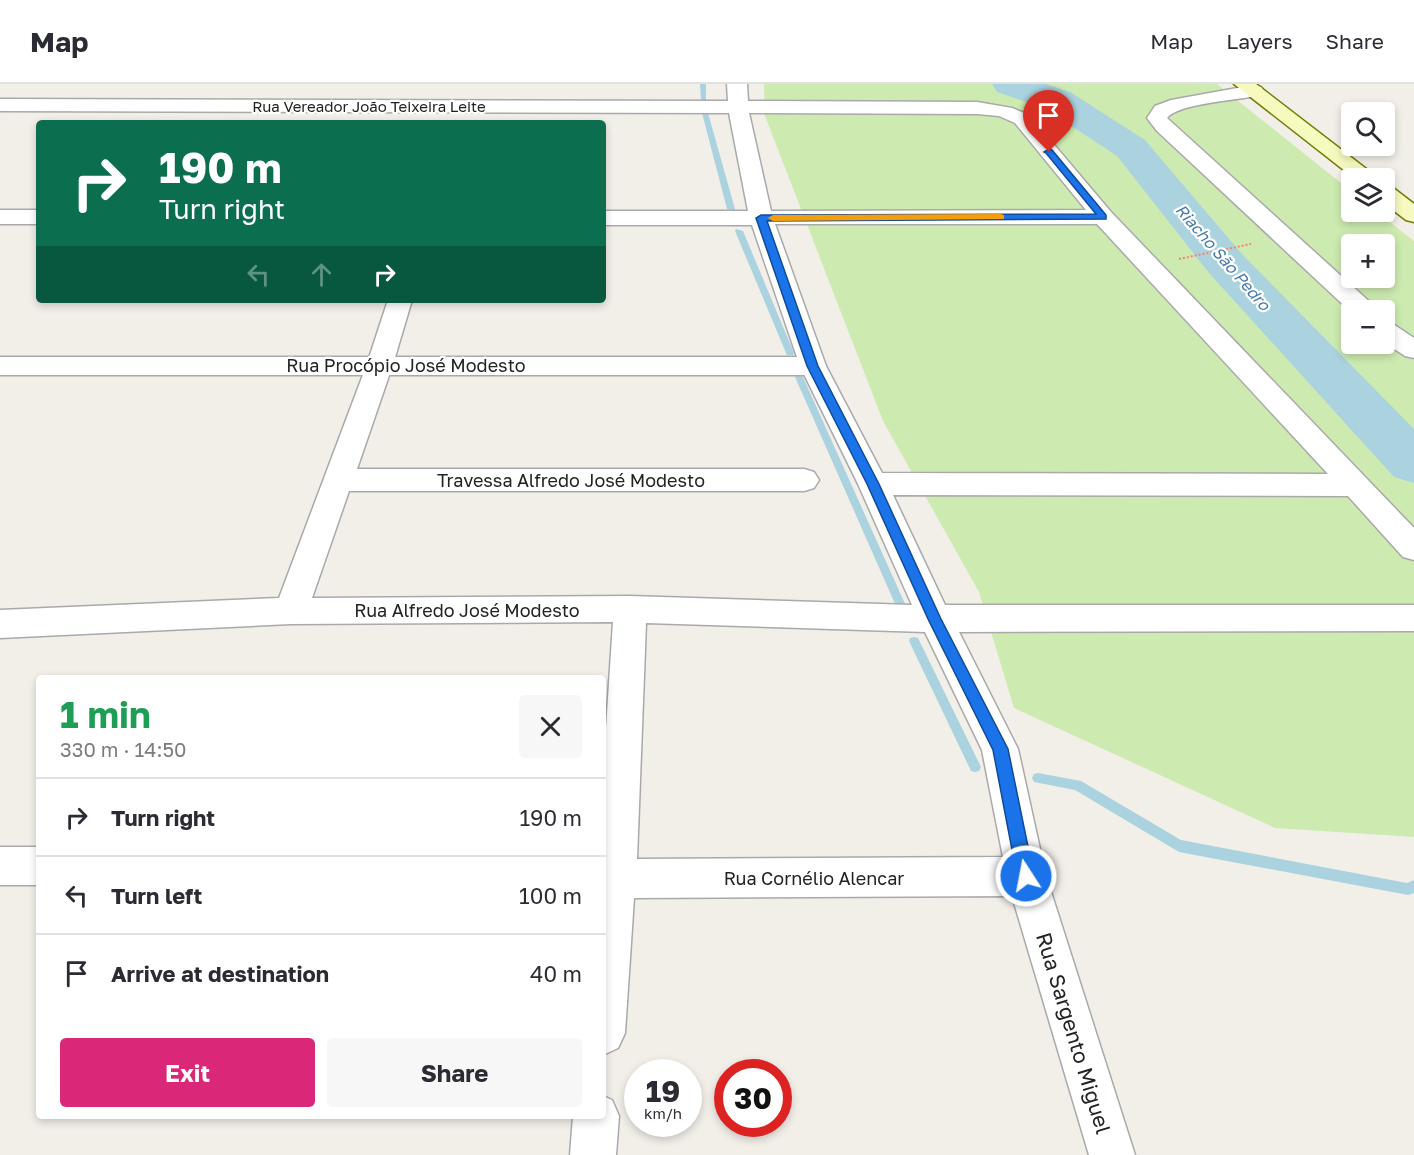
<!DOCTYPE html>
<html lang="en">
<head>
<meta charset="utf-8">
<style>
  body { margin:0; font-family:"Golos Text",sans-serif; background:#f7f7f7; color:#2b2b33; height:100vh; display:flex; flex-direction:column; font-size:22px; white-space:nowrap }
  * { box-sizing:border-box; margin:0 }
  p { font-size:20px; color:#7c7c81 }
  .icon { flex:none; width:33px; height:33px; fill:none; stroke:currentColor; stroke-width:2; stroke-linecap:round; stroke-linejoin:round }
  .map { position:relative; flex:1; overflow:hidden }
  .sheet { position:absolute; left:36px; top:591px; width:570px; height:444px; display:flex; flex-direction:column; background:#fff; border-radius:6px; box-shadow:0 3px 9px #0003 }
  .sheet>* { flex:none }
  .guide { position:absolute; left:36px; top:36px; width:570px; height:183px; border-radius:6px; box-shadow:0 3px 9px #0003; background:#0b6e4f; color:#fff; overflow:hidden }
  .tools { position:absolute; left:1341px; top:18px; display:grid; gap:12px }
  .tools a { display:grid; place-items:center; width:54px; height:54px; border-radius:6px; background:#fff; box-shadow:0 3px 9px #0003; font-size:30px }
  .speed { position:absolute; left:624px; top:975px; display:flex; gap:12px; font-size:30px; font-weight:700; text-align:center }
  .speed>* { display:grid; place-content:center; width:78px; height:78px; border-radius:50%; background:#fff; box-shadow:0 3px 9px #0003; line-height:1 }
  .speed small { font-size:15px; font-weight:400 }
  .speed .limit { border:9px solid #d22; background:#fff; color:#111 }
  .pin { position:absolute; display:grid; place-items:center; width:51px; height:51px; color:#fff; margin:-62px -26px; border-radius:50% 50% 50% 0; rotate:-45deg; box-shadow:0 0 6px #0007 }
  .pin .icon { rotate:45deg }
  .me { position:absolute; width:66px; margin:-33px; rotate:349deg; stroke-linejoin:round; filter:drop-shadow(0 0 4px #0008) }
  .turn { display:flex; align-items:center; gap:21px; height:126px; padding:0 24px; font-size:27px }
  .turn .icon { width:78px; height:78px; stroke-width:2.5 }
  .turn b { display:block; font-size:42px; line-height:51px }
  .lanes { display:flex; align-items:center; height:57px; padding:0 24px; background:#0003; justify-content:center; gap:30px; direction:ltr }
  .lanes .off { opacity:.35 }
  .round { display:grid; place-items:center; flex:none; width:63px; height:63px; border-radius:6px; background:#f7f7f7 }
  .summary { display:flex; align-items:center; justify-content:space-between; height:102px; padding:0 24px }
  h1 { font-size:36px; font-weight:700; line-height:45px; color:#1e9e55 }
  .action { display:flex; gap:12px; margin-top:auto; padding:12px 24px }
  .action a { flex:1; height:69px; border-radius:6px; background:#db2777; color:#fff; font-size:24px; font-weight:700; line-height:69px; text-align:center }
  .action a+a { background:#f7f7f7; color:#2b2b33 }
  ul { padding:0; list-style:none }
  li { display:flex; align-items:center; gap:18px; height:78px; padding:0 24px; border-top:2px solid #e1e1e2 }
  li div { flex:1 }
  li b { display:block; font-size:22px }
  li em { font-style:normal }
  header { display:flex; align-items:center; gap:36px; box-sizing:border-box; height:84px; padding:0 30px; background:#fff; border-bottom:2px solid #e1e1e2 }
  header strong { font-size:28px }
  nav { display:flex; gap:33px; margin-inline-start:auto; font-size:21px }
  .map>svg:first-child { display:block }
</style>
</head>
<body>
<header>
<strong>Map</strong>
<nav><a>Map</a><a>Layers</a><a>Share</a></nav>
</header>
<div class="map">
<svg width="1414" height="1071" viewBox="0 0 1414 1071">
  <rect width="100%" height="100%" fill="#f2efe9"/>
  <!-- grass -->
  <path fill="#cdebb0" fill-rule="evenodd" d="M764,0H1217L1351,107L1352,128H1377L1414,157V753L1275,744L1014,624L979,508L883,337L765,32ZM1352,160H1384V194H1352ZM1352,226H1384V260H1352Z"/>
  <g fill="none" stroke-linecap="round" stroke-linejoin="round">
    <!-- stream -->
    <path fill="#aad3df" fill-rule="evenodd" d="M700,0H706V18L701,17Z
      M705,27L708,29L735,125L734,127L727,125L702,29Z
      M736,145L743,147L794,269L793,271H787L786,269L735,147Z
      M799,290L803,293L906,522L905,525H897L896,522L795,293Z
      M914,553L918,554L979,679L981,683L979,687L975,688L971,687L909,557L910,554Z
      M1038,689L1081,697L1181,756L1407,799L1414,796V809L1408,811L1179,768L1075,706L1034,698L1032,694L1034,690Z"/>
    <!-- river -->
    <path fill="#aad3df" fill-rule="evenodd" d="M992,0H1046L1070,8L1145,56L1241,169L1414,345V399L1394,393L1209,189L1117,72L1044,24L997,8Z"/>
    <!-- minor casing -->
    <g stroke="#a9a9a9" stroke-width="3">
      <path id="minor" d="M727,0H747L748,17L977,18L1012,24L1029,31L1111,128L1414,444V476L1403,473L1348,412L893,411L945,521H1414V547L959,548L1018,665L1046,792L1135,1071H1089L1012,812L634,814L625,949L618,964L603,971V690L613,538L291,540L0,554V526L279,514L367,280L388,216H412L393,280L357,385H804L814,388L819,396L814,404L804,407H349L312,514L630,512L912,521L858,400L800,282L752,141H603V127H748L729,29L0,27V15L728,17ZM749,29L977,30L999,32L1015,39L1086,126L771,127ZM775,140H1097L1328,390L882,389L826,282ZM646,539L925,548L982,666L1003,773L637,775Z
        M1254,1L1261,3L1264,7L1261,11C1241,16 1178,19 1167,34L1372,220L1375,226H1352V229L1157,47L1147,34L1155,22L1171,16Z
        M0,126H39V140H0Z
        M1384,238L1393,240L1414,254V274L1405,272L1384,258Z
        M0,763H39V801H0Z
        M603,1012L612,1016L619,1032L616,1071H570L573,1032H603Z"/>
    </g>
    <!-- tertiary casing -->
    <g stroke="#a9a9a9" stroke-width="3">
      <path id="tertiary" d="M0,273H813L822,276L826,282L822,288L813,291H0Z"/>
    </g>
    <!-- secondary casing -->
    <g stroke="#707d05" stroke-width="3">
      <path id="secondary" d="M1234,0H1256L1378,94H1354Z
        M1384,101L1392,103L1414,120V138L1406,136L1384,119Z"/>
    </g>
    <!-- path -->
    <path stroke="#fa8072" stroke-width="2" stroke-dasharray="2 2" stroke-linecap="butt" d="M1179,175L1251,160"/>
    <!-- minor -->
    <use href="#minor" fill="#fff" fill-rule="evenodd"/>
    <!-- tertiary -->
    <use href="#tertiary" fill="#fff" fill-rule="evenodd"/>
    <!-- secondary -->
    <use href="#secondary" fill="#f7fabf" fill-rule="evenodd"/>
  </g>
  <!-- route -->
  <path fill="#1a73e8" stroke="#114b97" stroke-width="1.5" d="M1049,65L1052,66L1106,131V135L767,137L818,282L879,400L941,535L1008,665L1034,792L1031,798L1026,800L1020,798L1017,792L993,666L928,535L867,400L807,282L756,134L761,131L1096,130L1046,69L1044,68Z"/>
  <!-- slow -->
  <path fill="#f59e0b" d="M1001,130L1004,131V135L773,137L768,134L773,131Z"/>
  <g text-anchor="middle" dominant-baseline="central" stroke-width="4.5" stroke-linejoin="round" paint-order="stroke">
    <!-- far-street labels -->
    <g font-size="15" fill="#222" stroke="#fff">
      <text x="369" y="22">Rua Vereador João Teixeira Leite</text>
    </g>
    <!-- far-water labels -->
    <g font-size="16" font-style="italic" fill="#4a7aab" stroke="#fff">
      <text transform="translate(1223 173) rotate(49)">Riacho São Pedro</text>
    </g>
    <!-- street labels -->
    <g font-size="18" fill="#222" stroke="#fff">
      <text x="406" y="281">Rua Procópio José Modesto</text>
      <text x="571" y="396">Travessa Alfredo José Modesto</text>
      <text x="467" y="526">Rua Alfredo José Modesto</text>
      <text x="814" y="794">Rua Cornélio Alencar</text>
    </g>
    <!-- near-street labels -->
    <g font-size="21" fill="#222" stroke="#fff">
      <text transform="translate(1074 949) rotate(73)">Rua Sargento Miguel</text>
    </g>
  </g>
</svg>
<div class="tools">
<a><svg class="icon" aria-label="search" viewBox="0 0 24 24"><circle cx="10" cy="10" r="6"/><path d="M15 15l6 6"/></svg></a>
<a><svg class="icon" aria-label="layers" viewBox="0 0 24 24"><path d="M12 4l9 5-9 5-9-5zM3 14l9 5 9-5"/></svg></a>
<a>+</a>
<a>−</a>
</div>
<div class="speed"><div>19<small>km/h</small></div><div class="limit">30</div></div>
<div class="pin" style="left:1049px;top:68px;background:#d93025"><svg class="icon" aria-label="arrive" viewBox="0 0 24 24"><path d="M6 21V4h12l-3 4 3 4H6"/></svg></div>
<svg class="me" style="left:1026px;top:792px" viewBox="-20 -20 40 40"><circle r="17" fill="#1a73e8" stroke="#fff" stroke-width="3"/><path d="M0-11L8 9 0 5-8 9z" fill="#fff"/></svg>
<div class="guide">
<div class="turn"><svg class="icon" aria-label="right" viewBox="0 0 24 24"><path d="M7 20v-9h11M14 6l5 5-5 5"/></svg><div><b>190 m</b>Turn right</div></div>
<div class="lanes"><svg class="icon off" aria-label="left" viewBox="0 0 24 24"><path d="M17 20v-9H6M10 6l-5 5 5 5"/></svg><svg class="icon off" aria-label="ahead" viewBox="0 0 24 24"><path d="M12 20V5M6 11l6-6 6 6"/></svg><svg class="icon" aria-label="right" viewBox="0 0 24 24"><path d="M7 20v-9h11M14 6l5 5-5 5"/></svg></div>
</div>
<section class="sheet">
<div class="summary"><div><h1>1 min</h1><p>330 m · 14:50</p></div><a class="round"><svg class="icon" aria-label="close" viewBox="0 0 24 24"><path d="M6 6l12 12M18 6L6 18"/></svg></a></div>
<ul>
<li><svg class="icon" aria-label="right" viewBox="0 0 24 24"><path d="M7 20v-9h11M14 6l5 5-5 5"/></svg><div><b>Turn right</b></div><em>190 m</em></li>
<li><svg class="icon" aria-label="left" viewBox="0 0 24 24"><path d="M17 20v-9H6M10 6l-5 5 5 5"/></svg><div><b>Turn left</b></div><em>100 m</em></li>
<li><svg class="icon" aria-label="arrive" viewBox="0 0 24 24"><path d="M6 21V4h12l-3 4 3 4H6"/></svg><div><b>Arrive at destination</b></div><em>40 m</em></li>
</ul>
<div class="action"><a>Exit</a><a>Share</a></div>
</section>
</div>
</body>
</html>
